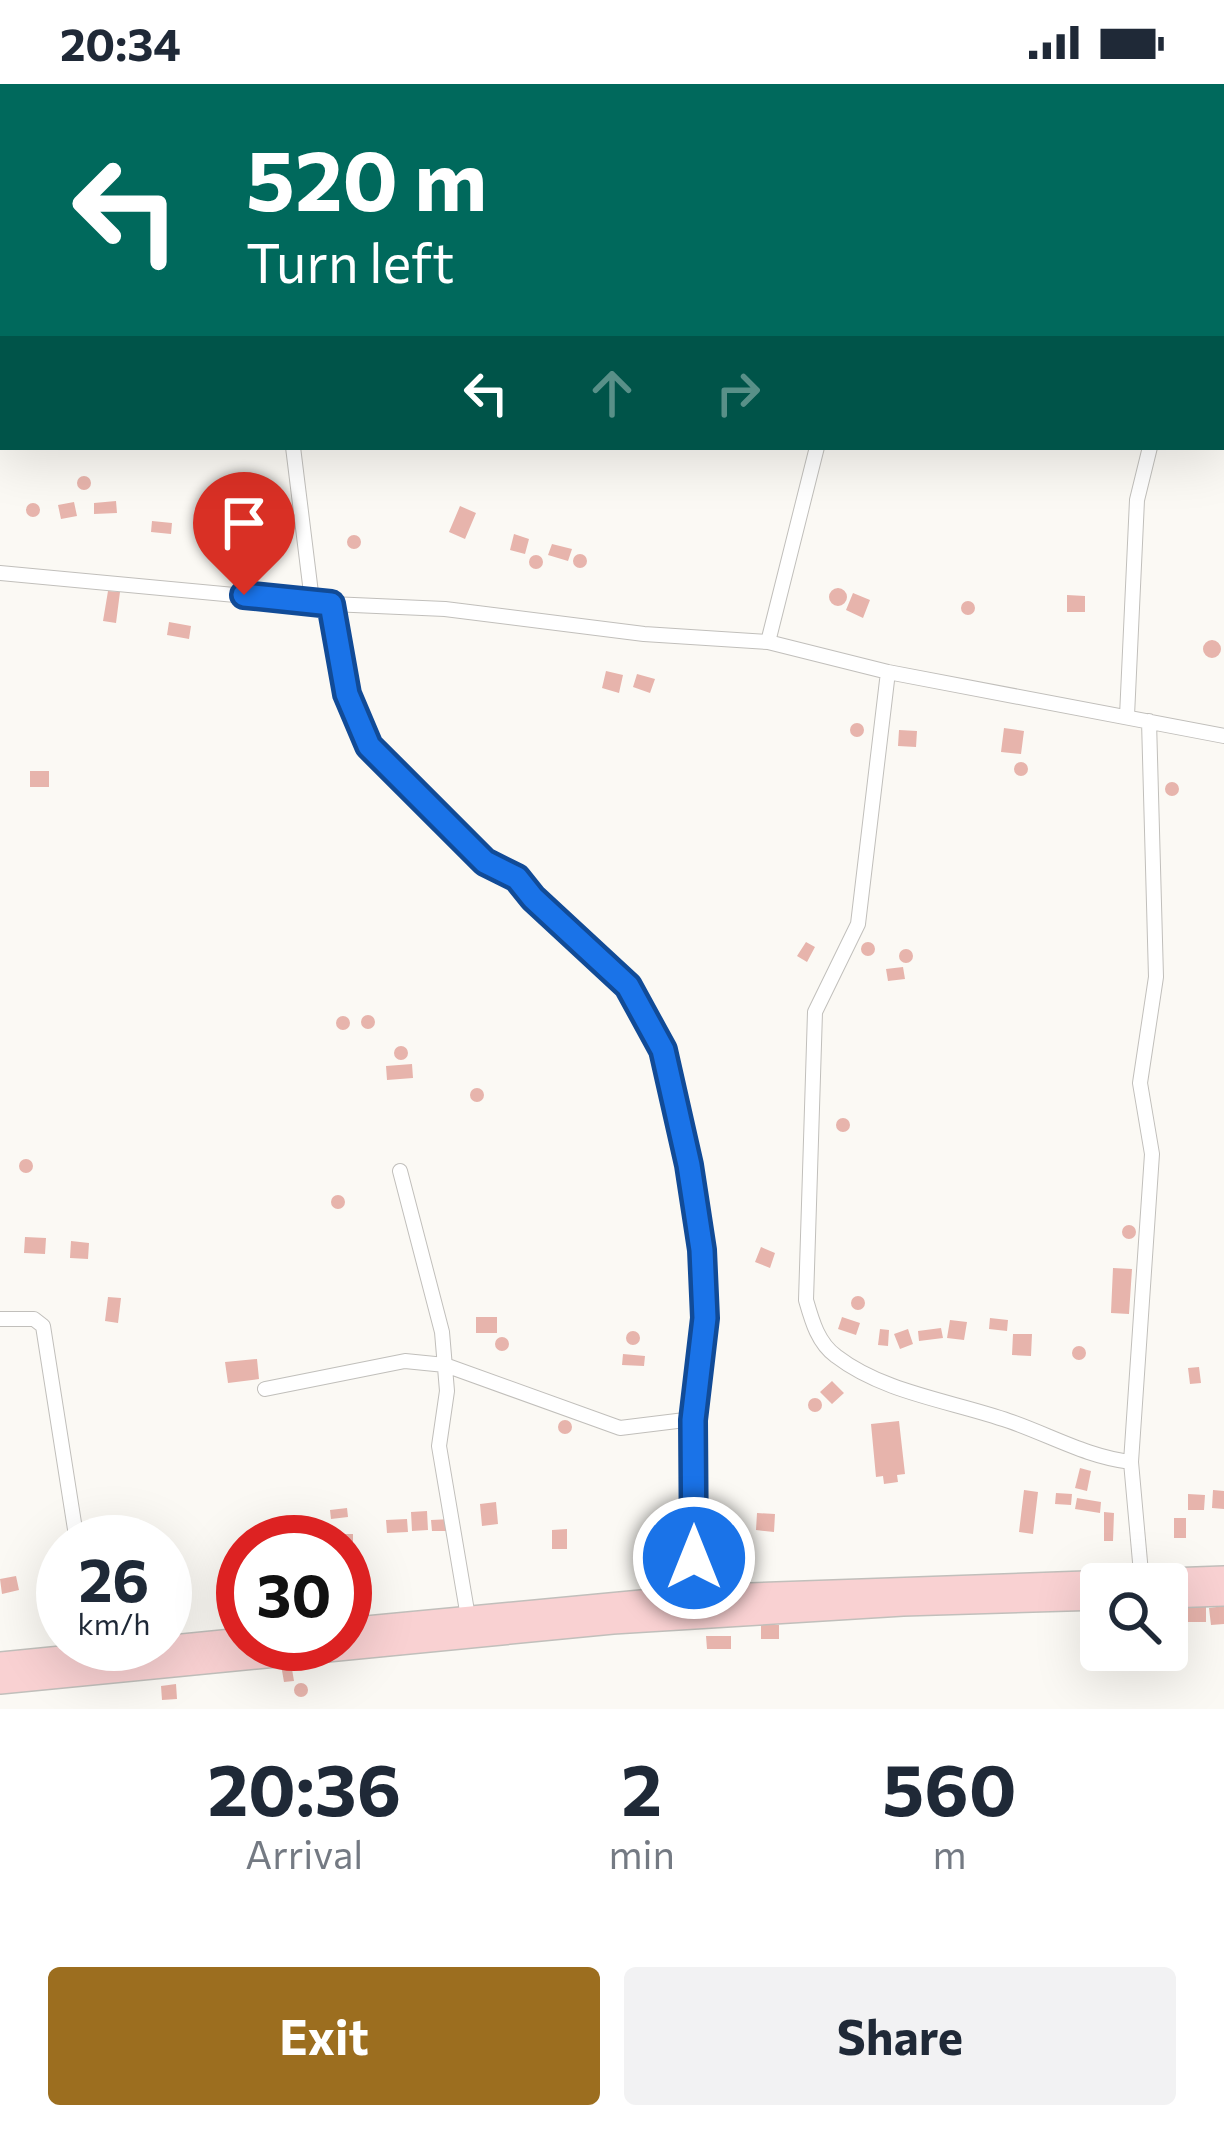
<!DOCTYPE html>
<html lang="en">
<head>
<meta charset="utf-8">
<style>
  body { margin:0; font-family:Commissioner,sans-serif; background:#f2f2f3; color:#1f2937; height:100vh; display:flex; flex-direction:column; font-size:45px; white-space:nowrap }
  * { box-sizing:border-box; margin:0 }
  p { font-size:39px; color:#747a83 }
  .icon { flex:none; width:66px; height:66px; fill:none; stroke:currentColor; stroke-width:2; stroke-linecap:round; stroke-linejoin:round }
  .map { position:relative; height:1625px; overflow:hidden }
  .drawer { display:flex; flex-direction:column; background:#fff; flex:1 }
  .drawer>* { flex:none }
  .top-card { position:absolute; left:0px; top:0px; width:1224px; height:366px; box-shadow:0 12px 48px #0002; background:#00695c; color:#fff; overflow:hidden }
  .fabs { position:absolute; left:1080px; top:1479px; display:grid; gap:24px }
  .fabs a { display:grid; place-items:center; width:108px; height:108px; border-radius:12px; background:#fff; box-shadow:0 12px 48px #0002; font-size:60px }
  .speed { position:absolute; left:36px; top:1431px; display:flex; gap:24px; font-size:60px; font-weight:700; text-align:center }
  .speed>* { display:grid; place-content:center; width:156px; height:156px; border-radius:50%; background:#fff; box-shadow:0 12px 48px #0002; line-height:1 }
  .speed small { font-size:30px; font-weight:400 }
  .speed .limit { border:18px solid #d22; background:#fff; color:#111 }
  .pin { position:absolute; display:grid; place-items:center; width:102px; height:102px; color:#fff; margin:-123px -51px; border-radius:50% 50% 50% 0; rotate:-45deg; box-shadow:0 0 12px #0007 }
  .pin .icon { rotate:45deg }
  .me { position:absolute; width:132px; margin:-66px; rotate:0deg; stroke-linejoin:round; filter:drop-shadow(0 0 9px #0008) }
  .turn { display:flex; align-items:center; gap:42px; height:252px; padding:0 48px; font-size:54px }
  .turn .icon { width:156px; height:156px; stroke-width:2.5 }
  .turn b { display:block; font-size:84px; line-height:102px }
  .lanes { display:flex; align-items:center; height:114px; padding:0 48px; background:#0003; justify-content:center; gap:60px; direction:ltr }
  .lanes .off { opacity:.35 }
  .eta { display:flex; justify-content:space-evenly; align-items:center; height:204px; text-align:center }
  .eta b { font-size:72px; font-weight:700; line-height:84px }
  .cta { display:flex; gap:24px; margin-top:auto; padding:24px 48px }
  .cta a { flex:1; height:138px; border-radius:12px; background:#9c6e1f; color:#fff; font-size:48px; font-weight:700; line-height:138px; text-align:center }
  .cta a+a { background:#f2f2f3; color:#1f2937 }
  .status { display:flex; justify-content:space-between; align-items:center; height:84px; padding:0 60px; background:#fff; direction:ltr }
  .status svg { height:33px; fill:currentColor }
  .map>svg:first-child { display:block }
</style>
</head>
<body>
<div class="status"><b>20:34</b><svg viewBox="0 0 49 12"><path d="M0 12V9h3v3zM5 12V6h3v6zM10 12V3h3v9zM15 12V0h3v12zM26 1h20v11H26zM47 4h2v5h-2z"/></svg></div>
<div class="map">
<svg width="1224" height="1625" viewBox="0 0 1224 1625">
  <rect width="100%" height="100%" fill="#fbf9f4"/>
  <!-- building -->
  <path fill="#e7b4ac" d="M77 399a7 7 0 1 1 14 0a7 7 0 1 1-14 0Z
    M116,417L117,429L94,430V419Z
    M74,418L77,432L61,435L58,421Z
    M26 426a7 7 0 1 1 14 0a7 7 0 1 1-14 0Z
    M460,422L476,429L465,455L449,448Z
    M152,437L172,439L171,450L151,448Z
    M514,450L529,455L525,470L510,466Z
    M347 458a7 7 0 1 1 14 0a7 7 0 1 1-14 0Z
    M552,460L572,465L568,477L548,471Z
    M573 477a7 7 0 1 1 14 0a7 7 0 1 1-14 0Z
    M529 478a7 7 0 1 1 14 0a7 7 0 1 1-14 0Z
    M829 513a9 9 0 1 1 18 0a9 9 0 1 1-18 0Z
    M108,507L120,508L116,539L103,537Z
    M853,509L870,516L863,534L846,526Z
    M1067,511L1085,512V528H1067Z
    M961 524a7 7 0 1 1 14 0a7 7 0 1 1-14 0Z
    M169,538L191,542L189,555L167,551Z
    M1203 565a9 9 0 1 1 18 0a9 9 0 1 1-18 0Z
    M606,587L623,591L619,609L602,604Z
    M637,590L655,595L650,609L633,603Z
    M850 646a7 7 0 1 1 14 0a7 7 0 1 1-14 0Z
    M1004,644L1024,647L1021,670L1001,668Z
    M899,646L917,647L916,663L898,662Z
    M1014 685a7 7 0 1 1 14 0a7 7 0 1 1-14 0Z
    M30,687H49V703H30Z
    M1165 705a7 7 0 1 1 14 0a7 7 0 1 1-14 0Z
    M806,858L815,863L807,878L797,872Z
    M861 865a7 7 0 1 1 14 0a7 7 0 1 1-14 0Z
    M899 872a7 7 0 1 1 14 0a7 7 0 1 1-14 0Z
    M903,883L905,895L888,897L886,885Z
    M361 938a7 7 0 1 1 14 0a7 7 0 1 1-14 0Z
    M336 939a7 7 0 1 1 14 0a7 7 0 1 1-14 0Z
    M394 969a7 7 0 1 1 14 0a7 7 0 1 1-14 0Z
    M412,980L413,994L387,996L386,982Z
    M470 1011a7 7 0 1 1 14 0a7 7 0 1 1-14 0Z
    M836 1041a7 7 0 1 1 14 0a7 7 0 1 1-14 0Z
    M19 1082a7 7 0 1 1 14 0a7 7 0 1 1-14 0Z
    M331 1118a7 7 0 1 1 14 0a7 7 0 1 1-14 0Z
    M1122 1148a7 7 0 1 1 14 0a7 7 0 1 1-14 0Z
    M25,1153L46,1154L45,1170L24,1169Z
    M71,1157L89,1159L88,1175L70,1174Z
    M761,1163L775,1169L770,1184L755,1178Z
    M1113,1184L1132,1185L1129,1230L1111,1229Z
    M851 1219a7 7 0 1 1 14 0a7 7 0 1 1-14 0Z
    M108,1213L121,1214L118,1239L105,1237Z
    M476,1233H497V1249H476Z
    M842,1233L860,1239L856,1251L838,1245Z
    M990,1234L1008,1236L1007,1247L989,1245Z
    M950,1236L967,1238L964,1256L947,1254Z
    M941,1244L943,1254L919,1257L918,1247Z
    M880,1245L889,1246L888,1262L878,1261Z
    M908,1245L913,1260L900,1265L894,1250Z
    M626 1254a7 7 0 1 1 14 0a7 7 0 1 1-14 0Z
    M1013,1250H1032L1031,1272L1012,1271Z
    M495 1260a7 7 0 1 1 14 0a7 7 0 1 1-14 0Z
    M1072 1269a7 7 0 1 1 14 0a7 7 0 1 1-14 0Z
    M623,1270L645,1272L644,1282L622,1281Z
    M257,1275L259,1295L228,1299L225,1278Z
    M1199,1283L1201,1299L1190,1300L1188,1284Z
    M832,1297L844,1309L832,1320L820,1308Z
    M808 1321a7 7 0 1 1 14 0a7 7 0 1 1-14 0Z
    M558 1343a7 7 0 1 1 14 0a7 7 0 1 1-14 0Z
    M899,1337L905,1390L897,1391L898,1398L884,1400L883,1392L876,1393L871,1340Z
    M1080,1384L1091,1387L1087,1407L1075,1404Z
    M1024,1406L1038,1408L1033,1450L1019,1448Z
    M1213,1406L1224,1407V1425L1212,1424Z
    M1056,1409L1072,1410L1071,1421L1055,1420Z
    M1188,1410L1205,1411L1204,1426H1188Z
    M1077,1414L1101,1418L1100,1429L1075,1425Z
    M496,1418L498,1440L482,1442L480,1420Z
    M347,1424L348,1433L331,1435L330,1426Z
    M427,1427L428,1446L412,1447L411,1428Z
    M1104,1428L1114,1429L1113,1457H1104Z
    M757,1429L775,1430L774,1448L756,1446Z
    M1174,1434H1186V1454H1174Z
    M407,1435L408,1448L387,1449L386,1436Z
    M452,1435V1447H432L431,1436Z
    M567,1445V1465H552V1446Z
    M336,1450H353V1471H345V1458H336Z
    M16,1492L19,1506L2,1510L0,1495Z
    M1224,1522V1540L1211,1541L1209,1524Z
    M1187,1523H1206V1538H1187Z
    M761,1541H779V1555H761Z
    M706,1552H731V1565H707Z
    M291,1579L294,1597L284,1598L281,1581Z
    M294 1606a7 7 0 1 1 14 0a7 7 0 1 1-14 0Z
    M176,1600L177,1615L162,1616L161,1602Z"/>
  <g fill="none" stroke-linecap="round" stroke-linejoin="round">
    <!-- lane casing -->
    <g stroke="#c1bfbb" stroke-width="10">
      <path id="lane" d="M1221,237L1224,239"/>
    </g>
    <!-- street casing -->
    <g stroke="#c1bfbb" stroke-width="16">
      <path id="street" d="M706,0L709,3
        M216,3L220,0
        M952,3L953,0
        M0,91H3
        M1221,156L1224,147
        M293,363L312,517
        M0,489L331,520L445,525L644,550L768,558L888,588L1224,652
        M331,520L347,610L369,661L485,778L517,795L533,814L628,901L663,966L690,1081L702,1166L705,1234L693,1335L695,1517
        M768,558L817,363
        M888,588L858,840L815,928L806,1216C812,1237 818,1259 836,1272C884,1309 952,1317 1009,1337C1050,1351 1087,1373 1131,1378
        M1127,632L1137,416L1150,363
        M400,1087L442,1248L447,1307L439,1362L468,1533
        M0,1235H34L43,1242L77,1458
        M265,1305L405,1277L445,1281L620,1344L693,1335
        M1142,1500L1131,1378L1152,1070L1140,999L1156,893L1149,637"/>
    </g>
    <!-- secondary casing -->
    <g stroke="#c1bfbb" stroke-width="24">
      <path id="secondary" d="M1167,1513L1224,1511
        M345,1545L694,1512L1224,1493
        M0,1579L243,1555
        M0,1599L613,1539L903,1521L1101,1515"/>
    </g>
    <!-- lane -->
    <use href="#lane" stroke="#fff" stroke-width="8"/>
    <!-- street -->
    <use href="#street" stroke="#fff" stroke-width="14"/>
    <!-- secondary -->
    <use href="#secondary" stroke="#f9d1d2" stroke-width="21"/>
  </g>
  <g fill="none" stroke-linecap="round" stroke-linejoin="round">
    <!-- route casing -->
    <g stroke="#114b97" stroke-width="30">
      <path id="route" d="M244,511L331,520L347,610L369,662L485,778L517,794L533,814L628,902L663,966L689,1081L702,1166L705,1234L693,1336L694,1474"/>
    </g>
    <!-- route -->
    <use href="#route" stroke="#1a73e8" stroke-width="21"/>
  </g>
</svg>
<div class="fabs">
<a><svg class="icon" aria-label="search" viewBox="0 0 24 24"><circle cx="10" cy="10" r="6"/><path d="M15 15l6 6"/></svg></a>
</div>
<div class="speed"><div>26<small>km/h</small></div><div class="limit">30</div></div>
<div class="pin" style="left:244px;top:511px;background:#d93025"><svg class="icon" aria-label="arrive" viewBox="0 0 24 24"><path d="M6 21V4h12l-3 4 3 4H6"/></svg></div>
<svg class="me" style="left:694px;top:1474px" viewBox="-20 -20 40 40"><circle r="17" fill="#1a73e8" stroke="#fff" stroke-width="3"/><path d="M0-11L8 9 0 5-8 9z" fill="#fff"/></svg>
<div class="top-card">
<div class="turn"><svg class="icon" aria-label="left" viewBox="0 0 24 24"><path d="M17 20v-9H6M10 6l-5 5 5 5"/></svg><div><b>520 m</b>Turn left</div></div>
<div class="lanes"><svg class="icon" aria-label="left" viewBox="0 0 24 24"><path d="M17 20v-9H6M10 6l-5 5 5 5"/></svg><svg class="icon off" aria-label="ahead" viewBox="0 0 24 24"><path d="M12 20V5M6 11l6-6 6 6"/></svg><svg class="icon off" aria-label="right" viewBox="0 0 24 24"><path d="M7 20v-9h11M14 6l5 5-5 5"/></svg></div>
</div>
</div>
<section class="drawer">
<div class="eta">
<div><b>20:36</b><p>Arrival</p></div>
<div><b>2</b><p>min</p></div>
<div><b>560</b><p>m</p></div>
</div>
<div class="cta"><a>Exit</a><a>Share</a></div>
</section>
</body>
</html>
